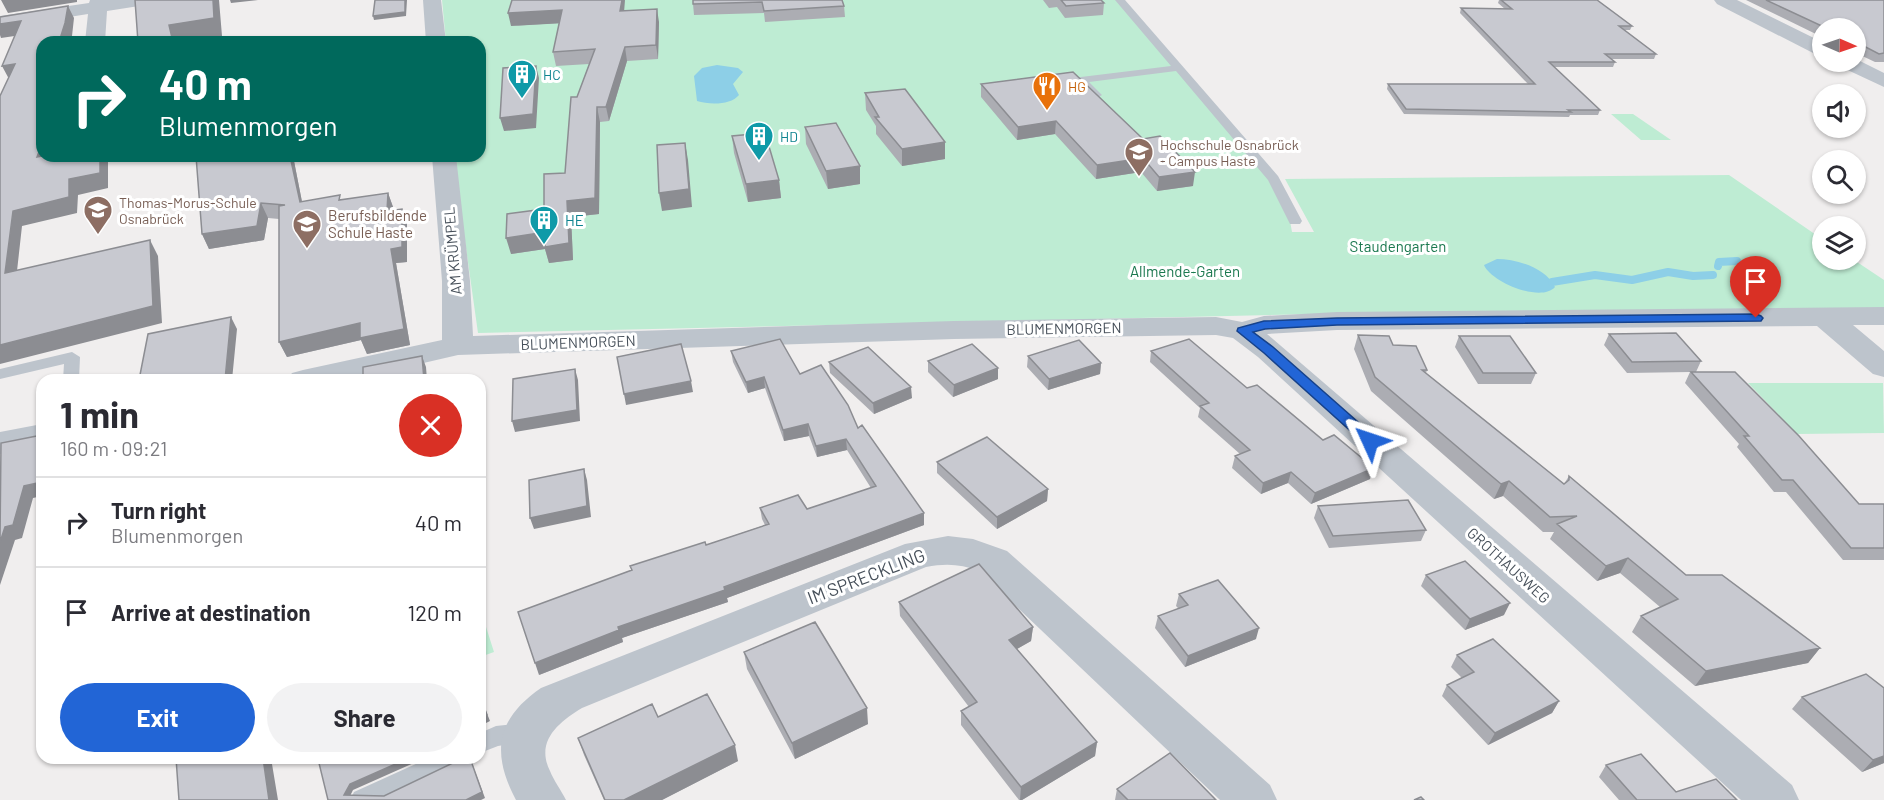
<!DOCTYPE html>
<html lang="en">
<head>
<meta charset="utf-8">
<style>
  body { margin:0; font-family:Barlow,sans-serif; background:#f2f2f3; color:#2b2b33; height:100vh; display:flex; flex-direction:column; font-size:22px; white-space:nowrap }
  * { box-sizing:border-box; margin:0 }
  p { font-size:20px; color:#7c7c81 }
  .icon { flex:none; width:33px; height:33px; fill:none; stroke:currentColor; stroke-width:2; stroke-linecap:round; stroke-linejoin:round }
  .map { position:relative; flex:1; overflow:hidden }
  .drawer { position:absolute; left:36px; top:374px; width:450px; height:390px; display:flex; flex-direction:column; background:#fff; border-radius:18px; box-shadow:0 2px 4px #0004 }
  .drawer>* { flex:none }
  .guide { position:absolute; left:36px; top:36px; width:450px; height:126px; border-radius:18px; box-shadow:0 2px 4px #0004; background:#00695c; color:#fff; overflow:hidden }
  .needle { width:39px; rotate:92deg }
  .controls { position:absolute; left:1812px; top:18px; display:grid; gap:12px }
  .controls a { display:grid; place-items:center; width:54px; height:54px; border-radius:50%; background:#fff; box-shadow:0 2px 4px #0004; font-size:30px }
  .pin { position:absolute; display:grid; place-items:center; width:51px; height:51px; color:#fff; margin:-62px -26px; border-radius:50% 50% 50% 0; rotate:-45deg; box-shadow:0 0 6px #0007 }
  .pin .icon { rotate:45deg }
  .me { position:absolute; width:66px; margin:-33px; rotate:312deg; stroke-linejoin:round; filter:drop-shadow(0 0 4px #0008) }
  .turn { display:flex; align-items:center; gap:21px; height:126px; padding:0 24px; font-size:27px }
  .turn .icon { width:78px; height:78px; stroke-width:2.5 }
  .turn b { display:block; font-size:42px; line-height:51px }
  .round { display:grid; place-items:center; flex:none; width:63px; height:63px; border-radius:32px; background:#f2f2f3 }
  .summary { display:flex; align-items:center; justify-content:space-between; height:102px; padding:0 24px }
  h1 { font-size:36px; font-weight:700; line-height:45px }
  .primary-button { display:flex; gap:12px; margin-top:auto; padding:12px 24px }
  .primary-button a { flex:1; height:69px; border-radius:36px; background:#2265d6; color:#fff; font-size:24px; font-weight:700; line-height:69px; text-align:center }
  .primary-button a+a { background:#f2f2f3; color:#2b2b33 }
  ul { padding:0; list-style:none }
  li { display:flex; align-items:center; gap:18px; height:90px; padding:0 24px; border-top:2px solid #e1e1e2 }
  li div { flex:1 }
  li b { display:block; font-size:22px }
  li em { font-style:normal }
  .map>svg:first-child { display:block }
</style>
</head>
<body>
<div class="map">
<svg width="1884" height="800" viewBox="0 0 1884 800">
  <rect width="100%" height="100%" fill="#f0eeee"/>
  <!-- green -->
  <path fill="#beecd3" d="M442,0H1117L1268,177L1290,221L1292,232H1314L1285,179L1729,175L1822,239V260H1854L1884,280V308L1315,314L478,333L453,156H480V134L482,133L480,42H446Z
    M1611,114H1633L1671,140H1641Z
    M1748,383H1883L1884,433L1797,434Z
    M480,608L494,652L480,657Z"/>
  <!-- water -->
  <path fill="#8dcfe7" d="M717,65L738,68L743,72L733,84L739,95C731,105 710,105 697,101L694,76L702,68Z
    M1497,259C1517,259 1546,268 1555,287C1541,303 1491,282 1484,265Z"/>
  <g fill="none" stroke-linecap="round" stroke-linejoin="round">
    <!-- stream -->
    <path stroke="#8dcfe7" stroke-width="8" d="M1718,266L1719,262L1737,261
      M1552,282L1595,275L1632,280L1668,272L1693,276L1713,275"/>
    <!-- lane -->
    <path fill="#bdc4cc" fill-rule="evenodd" d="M1115,0H1125L1278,176L1302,221L1300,224H1290L1268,180L1176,71L1089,82L1102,95L1097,98L1077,82V78L1081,77L1171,66Z
      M72,352L80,357L79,380H63L64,364L0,379V369Z
      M525,723L533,726L536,733L533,740L498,746L480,753V733L496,726Z
      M429,758H463L459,765L386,800H350L354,792Z"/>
    <!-- street -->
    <path fill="#bdc4cc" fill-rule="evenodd" d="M90,0H155L152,4L107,11L105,42H85L88,14L0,28V16L89,3Z
      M423,0H441L446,42H426Z
      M1714,0H1737L1822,42V56L1815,54L1717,4Z
      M1856,59L1884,73V87L1839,66L1836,62H1856Z
      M432,156H456L470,281L473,336L954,321L1216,317L1242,322L1264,316L1337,312L1884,307V325H1853L1884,351V377L1873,374L1817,326L1337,330L1267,334L1792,785L1799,800H1741L1258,357L1233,338L1216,335L954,339L458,355L350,380H287L292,373L303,370L442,340V281Z
      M42,424V446L0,454V432Z
      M948,536L973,539L1007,551L1270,785L1277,800H1220L979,571C961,564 946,563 926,567L582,708C559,722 535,741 550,771C554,781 561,790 566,800H516C491,753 496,719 541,688L905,544Z"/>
  </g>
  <!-- wall -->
  <path fill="#acadb3" d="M842,0L844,6L845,17L765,22L764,13L694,15L693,4Z
    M1043,0H1101L1104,3L1103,15L1065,18L1057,7L1049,8Z
    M1499,0H1597L1632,26L1630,30H1625L1656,54L1654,59H1611L1615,62L1613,67H1554L1600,110L1598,115H1570L1569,117L1404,114L1387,89L1388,84H1528L1460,13L1461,8L1505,9L1498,3Z
    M1746,0H1884V62H1875L1856,53V28H1822V37Z
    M624,11L659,22L658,59L627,61L609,121L600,122L599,214L571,217L573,260L549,263L545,249L511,254L544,209L565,173L577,97L589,64L556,66L553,52L559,23L511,26Z
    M1073,72L1193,186L1157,191L1141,172L1096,179L1055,134L1017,140L981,97V84Z
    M865,93L945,142V159L902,166L876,134V126L866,110Z
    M805,127L860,166V184L828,189L806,144Z
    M732,136L779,180L781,198L748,202L734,153Z
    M196,156H293L302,202L342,200L388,193L393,207V210L407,223V262L396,263L410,345L367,354L361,340L287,357L279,342V219L268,218L264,240L209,249L202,234Z
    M1609,334L1701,361L1696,372L1859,504H1884V560H1843L1786,492H1774L1737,447L1739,444L1685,383L1690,372L1627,373L1604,345Z
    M1358,335L1393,345L1427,370L1426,373L1564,484L1569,476L1686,575L1820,648L1808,663L1695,686L1632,632L1641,616L1660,607L1620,573L1597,581L1550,539L1554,532H1543L1503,496L1494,499L1371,391L1354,349Z
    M1459,336L1536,373L1531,384H1478L1455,347Z
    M731,351L800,374L858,428L924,513V525L727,598L728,602L622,638L623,642L539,675L706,545L765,525L762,519L760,508L807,509L871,488L847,450L817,457L809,436L784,441L765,388L748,393L733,362Z
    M1151,351L1247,388L1370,479L1311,504L1288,483L1261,494L1232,468L1235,456L1240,454L1198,417L1200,408L1150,362Z
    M1028,356L1101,363L1100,374L1048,390L1027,367Z
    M928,361L998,379L953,397L928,372Z
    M829,362L912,398L874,414L830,373Z
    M937,462L1048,489L1047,501L997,529L937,473Z
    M1318,506L1426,530L1421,541L1329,548L1314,518Z
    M1426,575L1504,615L1465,630L1421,586Z
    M1179,594L1256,639L1185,667L1155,628L1158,616L1179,609L1176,606Z
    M899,602L1033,627L1031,641L1017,649L1097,742L1095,756L1022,800H1019L961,725V711L969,707L900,616Z
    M744,652L868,724L795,759L747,669Z
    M1457,655L1559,701L1552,713L1488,745L1442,696L1447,685L1462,678L1451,667Z
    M1802,697L1884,763L1862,772L1792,709Z
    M658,717L738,761L662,800H604L584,755L578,738Z
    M1606,765L1676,792L1737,800H1619L1599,777Z
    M1117,789L1216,800H1115Z"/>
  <!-- shaded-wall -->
  <path fill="#8c8d92" d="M1,0H77V2L8,13Z
    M213,0H219L222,36L182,42H173L169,25Z
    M230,0H258L231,3Z
    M405,0H407L406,16L374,20L373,16Z
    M622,0H625L623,25L620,11Z
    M68,6L74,18L72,36L70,42H59Z
    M657,9L659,22L658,59L656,45Z
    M562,10L565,23L511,26L508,13Z
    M21,21L28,34L1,38L0,35V24Z
    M625,47L627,61L609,121L606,107Z
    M15,64L9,79L2,66Z
    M536,66L539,78L536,128L504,131L500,118Z
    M597,107L600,122L599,214L571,217L573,260L549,263L545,249L511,254L506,238L545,232L567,201Z
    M1056,121L1055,134L1017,140L1018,127Z
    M945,142V159L902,166V149Z
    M685,143L688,160L692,207L662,211L659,193Z
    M42,144V156L37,157Z
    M100,156H106L108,159V188L78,195L77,213L22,226L15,289L5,273L13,211L69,179Z
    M290,156H293L305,217L300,202Z
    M1143,158L1141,172L1096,179L1097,165Z
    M860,166V184L828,189L826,171Z
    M1195,172L1193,186L1157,191L1159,177Z
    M779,180L781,198L748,202L746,184Z
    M388,193L393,207V226L387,211Z
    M261,203L268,218L264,240L209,249L202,234Z
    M402,209L407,223V262L396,263L410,345L367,354L361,340L287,357L279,342L360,323L391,249Z
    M150,240L158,256L162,323L0,364V345Z
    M231,317L237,329L232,380H225Z
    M422,356L426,367L427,380H424Z
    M1101,363L1100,374L1048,390L1049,379Z
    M998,368V379L953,397L954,385Z
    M575,369L578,380L580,421L515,432L512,421Z
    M764,377L765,388L748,393L746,382Z
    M691,381L693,392L626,405L624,394Z
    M911,387L912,398L874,414L873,403Z
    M808,424L809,436L784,441L783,430Z
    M846,439L847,450L817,457L816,446Z
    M1374,468L1370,479L1311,504L1315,493Z
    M584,469L587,480L591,517L534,529L530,518Z
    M1291,472L1288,483L1261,494L1263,483Z
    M1509,481L1503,496L1494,499L1501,484Z
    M42,482V496L33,498L22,538L15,540L0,585V542L5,527L24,486Z
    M1048,489L1047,501L997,529V517Z
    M924,513V525L727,598L728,602L622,638L623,642L539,675L535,663L618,627Z
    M1628,558L1620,573L1597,581L1606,566Z
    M1510,603L1504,615L1465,630L1470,619Z
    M1033,627L1031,641L1008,654L1009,640Z
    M1259,628L1256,639L1185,667L1188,656Z
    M1820,648L1808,663L1695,686L1706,671Z
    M480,696L490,721L480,726Z
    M1559,701L1552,713L1488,745L1495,733Z
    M867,708L868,724L795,759L792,743Z
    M1097,742L1095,756L1022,800H1020L1021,787Z
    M735,745L738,761L662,800H624Z
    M1884,756V763L1862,772L1873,760Z
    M263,758H271L278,800H269Z
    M409,758H425L353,790L348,800L344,795L350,784Z
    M470,758L485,798L481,800H466Z"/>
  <!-- building -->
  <path fill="#c8c9d0" stroke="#8c8d92" stroke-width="1.5" d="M135,0H213L214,18L169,25L173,42H138Z
    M375,0H405V12L373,16Z
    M512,0H622L620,11L657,9L656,45L625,47L606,107H597L595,198L567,201L569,243L545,247V232L506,238L507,214L544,209V174L565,173L571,97H577L595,49L553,52L562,10L508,13Z
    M693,0H842L844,6L764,11L762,2L693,4Z
    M1061,0H1101L1104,3L1066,6Z
    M1501,0H1597L1632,26H1619L1656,54H1605L1615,62H1549L1600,110H1568L1571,112L1406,109L1388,84H1535L1461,8L1512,9Z
    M1766,0H1884V53L1879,54L1856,42V28H1826Z
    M68,6L65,23L59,42H42V144L37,157L42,156H100V173L69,179V197L13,211L5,273L150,240L153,306L0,345V96L15,64L2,66L21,21L0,24V17Z
    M536,66L533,114L500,118L503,68Z
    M1073,72L1143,139L1160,136L1195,172L1159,177L1143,158L1097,165L1056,121L1018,127L981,84Z
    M905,89L945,142L902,149L875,117H879L865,93Z
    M836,123L860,166L826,171L805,127Z
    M765,133L779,180L746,184L732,136Z
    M685,143L689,189L659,193L657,145Z
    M196,156H290L300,202L340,195L339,200L388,193L387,211L402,209V247L391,249L404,329L360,338V323L279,342V206L285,205L261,203L257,226L202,234Z
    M231,317L225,380H139L148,334Z
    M1676,333L1701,361L1632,362L1609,334Z
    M1358,335L1389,336L1393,345L1416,346L1427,370H1422L1564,484L1569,480V476L1686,575H1722L1820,648L1706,671L1641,616L1678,599L1628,558L1606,566L1557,524L1577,516L1550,517L1509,481L1501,484L1375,377Z
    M1459,336H1510L1536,373H1483Z
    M780,339L800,374L821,365L848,405L858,428L862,425L924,513L724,587L725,590L618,627L619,630L535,663L518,612L632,570L630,566L705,542L706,545L769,524L760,508L798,495L807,509L876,486L846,439L816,446L808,424L783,430L764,377L746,382L731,351Z
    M1189,339L1247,388L1257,385L1323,440L1334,435L1374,468L1315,493L1291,472L1263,483L1235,456L1250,450L1200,406L1209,403L1151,351Z
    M1079,340L1101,363L1049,379L1028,356Z
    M681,344L691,381L624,394L617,357Z
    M972,344L998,368L954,385L928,361Z
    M868,347L911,387L873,403L829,362Z
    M422,356L424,380H363V367Z
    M575,369L577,410L512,421L513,379Z
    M1691,372H1735L1799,436L1859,504H1884V548H1851L1793,480H1782L1744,436H1749Z
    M42,435V482L24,486L13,525L5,527L0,542L1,443Z
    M987,437L1048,489L997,517L937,462Z
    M584,469L587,506L530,518L529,480Z
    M1408,500L1426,530L1333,536L1318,506Z
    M1465,561L1510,603L1470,619L1426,575Z
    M979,564L1033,627L1009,640L1097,742L1021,787L961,711L977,702L899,602Z
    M1218,580L1259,628L1188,656L1158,616L1188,605L1179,594Z
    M815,622L867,708L792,743L744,652Z
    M1493,639L1559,701L1495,733L1447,685L1474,672L1457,655Z
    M1866,674L1884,688V756L1873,760L1802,697Z
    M707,694L735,745L624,800H605L578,738L652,704L658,717Z
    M480,696L487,715L480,719Z
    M1170,753L1216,800H1128L1117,789Z
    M1641,754L1676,792L1716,779L1737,800H1637L1606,765Z
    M176,758H263L269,800H179Z
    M321,758H409L350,784L344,795L384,796L457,761L459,758H470L482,792L466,800H328L318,759Z
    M1421,797L1424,800H1414Z"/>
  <!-- route -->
  <path fill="#2265d6" stroke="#16428b" stroke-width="1.5" d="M1756,314L1761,316L1763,318L1761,321L1337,325L1265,329L1253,332L1273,347L1375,437L1377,441L1370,445L1365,444L1264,353L1237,331L1238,328L1264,321L1337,318Z"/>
  <!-- icons -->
  <defs>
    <g id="building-pin" transform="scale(1.5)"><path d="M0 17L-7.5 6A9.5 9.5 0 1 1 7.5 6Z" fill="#0f9aa8" stroke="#fff"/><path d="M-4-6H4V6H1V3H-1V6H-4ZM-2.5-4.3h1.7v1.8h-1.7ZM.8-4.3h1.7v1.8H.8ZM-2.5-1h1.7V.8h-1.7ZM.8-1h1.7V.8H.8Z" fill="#fff"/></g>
    <g id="restaurant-pin" transform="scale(1.5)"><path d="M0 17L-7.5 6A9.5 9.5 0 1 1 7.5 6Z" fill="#e8710a" stroke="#fff"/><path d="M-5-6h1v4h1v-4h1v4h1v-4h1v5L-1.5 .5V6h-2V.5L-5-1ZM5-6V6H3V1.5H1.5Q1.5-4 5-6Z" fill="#fff"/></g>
    <g id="university-pin" transform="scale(1.5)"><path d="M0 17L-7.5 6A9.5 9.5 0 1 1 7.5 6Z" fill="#8d6e63" stroke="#fff"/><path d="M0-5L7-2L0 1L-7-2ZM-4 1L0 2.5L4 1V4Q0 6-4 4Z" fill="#fff"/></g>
    <g id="school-pin" transform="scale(1.5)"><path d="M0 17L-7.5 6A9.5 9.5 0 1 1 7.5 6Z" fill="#8d6e63" stroke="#fff"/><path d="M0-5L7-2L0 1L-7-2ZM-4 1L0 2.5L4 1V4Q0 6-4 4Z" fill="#fff"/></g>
  </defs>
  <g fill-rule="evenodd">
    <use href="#building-pin" x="522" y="74"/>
    <use href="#restaurant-pin" x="1047" y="86"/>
    <use href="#building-pin" x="759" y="136"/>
    <use href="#university-pin" x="1139" y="152"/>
    <use href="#school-pin" x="98" y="210"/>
    <use href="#building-pin" x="544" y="220"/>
    <use href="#school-pin" x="307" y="224"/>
  </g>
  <g text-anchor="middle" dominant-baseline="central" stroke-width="6" stroke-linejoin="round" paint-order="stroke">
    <!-- far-culture labels -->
    <g font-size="14" fill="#0d838f" stroke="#fff" text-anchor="start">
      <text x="543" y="74">HC</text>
      <text x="780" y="136">HD</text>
    </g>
    <!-- far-food labels -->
    <g font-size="14" fill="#c56008" stroke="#fff" text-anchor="start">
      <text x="1068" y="86">HG</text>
    </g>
    <!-- far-education labels -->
    <g font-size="14" fill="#785e54" stroke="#fff" text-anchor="start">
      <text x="1160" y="144">Hochschule Osnabrück<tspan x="1160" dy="16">- Campus Haste</tspan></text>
      <text x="119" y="202">Thomas-Morus-Schule<tspan x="119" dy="16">Osnabrück</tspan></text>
    </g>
    <!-- education labels -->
    <g font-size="15" fill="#785e54" stroke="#fff" text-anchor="start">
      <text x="328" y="215">Berufsbildende<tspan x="328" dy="17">Schule Haste</tspan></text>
    </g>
    <!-- culture labels -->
    <g font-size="15" fill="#0d838f" stroke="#fff" text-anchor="start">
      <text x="565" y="220">HE</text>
    </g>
    <!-- park labels -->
    <g font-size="15" fill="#1b784f" stroke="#fff">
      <text x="1398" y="246">Staudengarten</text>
      <text x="1185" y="271">Allmende-Garten</text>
    </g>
    <!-- street labels -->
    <g font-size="15" fill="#47505a" stroke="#fff">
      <text transform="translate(452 251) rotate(-95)">AM KRÜMPEL</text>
      <text transform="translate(1064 328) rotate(-1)">BLUMENMORGEN</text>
      <text transform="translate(578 342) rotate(-2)">BLUMENMORGEN</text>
      <text transform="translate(1509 565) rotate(42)">GROTHAUSWEG</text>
    </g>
    <!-- near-street labels -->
    <g font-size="18" fill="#47505a" stroke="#fff">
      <text transform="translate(866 576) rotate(-21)">IM SPRECKLING</text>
    </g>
  </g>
</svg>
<div class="controls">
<a><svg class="needle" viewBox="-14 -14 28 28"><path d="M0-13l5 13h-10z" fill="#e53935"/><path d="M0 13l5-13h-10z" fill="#7c7c81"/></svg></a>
<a><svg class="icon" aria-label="sound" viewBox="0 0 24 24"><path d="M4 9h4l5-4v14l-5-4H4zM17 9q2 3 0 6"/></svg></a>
<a><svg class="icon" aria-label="search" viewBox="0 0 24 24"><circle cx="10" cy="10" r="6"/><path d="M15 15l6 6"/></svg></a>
<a><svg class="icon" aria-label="layers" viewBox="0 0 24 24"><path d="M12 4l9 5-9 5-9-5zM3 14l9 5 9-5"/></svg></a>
</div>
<div class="pin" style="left:1756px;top:318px;background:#d93025"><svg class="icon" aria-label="arrive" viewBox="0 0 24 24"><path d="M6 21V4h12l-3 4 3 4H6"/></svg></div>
<svg class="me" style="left:1370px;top:441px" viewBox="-20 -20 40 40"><path d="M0-17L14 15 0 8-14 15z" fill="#2265d6" stroke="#fff" stroke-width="4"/></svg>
<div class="guide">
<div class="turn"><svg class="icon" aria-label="right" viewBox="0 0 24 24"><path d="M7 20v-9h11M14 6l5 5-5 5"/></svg><div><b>40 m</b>Blumenmorgen</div></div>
</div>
<section class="drawer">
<div class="summary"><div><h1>1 min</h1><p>160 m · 09:21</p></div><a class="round" style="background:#d93025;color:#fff"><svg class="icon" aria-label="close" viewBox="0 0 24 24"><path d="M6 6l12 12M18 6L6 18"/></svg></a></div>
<ul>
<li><svg class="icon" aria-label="right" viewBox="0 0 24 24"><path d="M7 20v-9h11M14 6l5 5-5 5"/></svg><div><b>Turn right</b><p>Blumenmorgen</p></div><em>40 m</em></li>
<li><svg class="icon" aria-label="arrive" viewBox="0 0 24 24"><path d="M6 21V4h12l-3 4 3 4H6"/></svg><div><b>Arrive at destination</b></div><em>120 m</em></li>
</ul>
<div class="primary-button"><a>Exit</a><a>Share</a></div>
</section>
</div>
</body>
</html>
